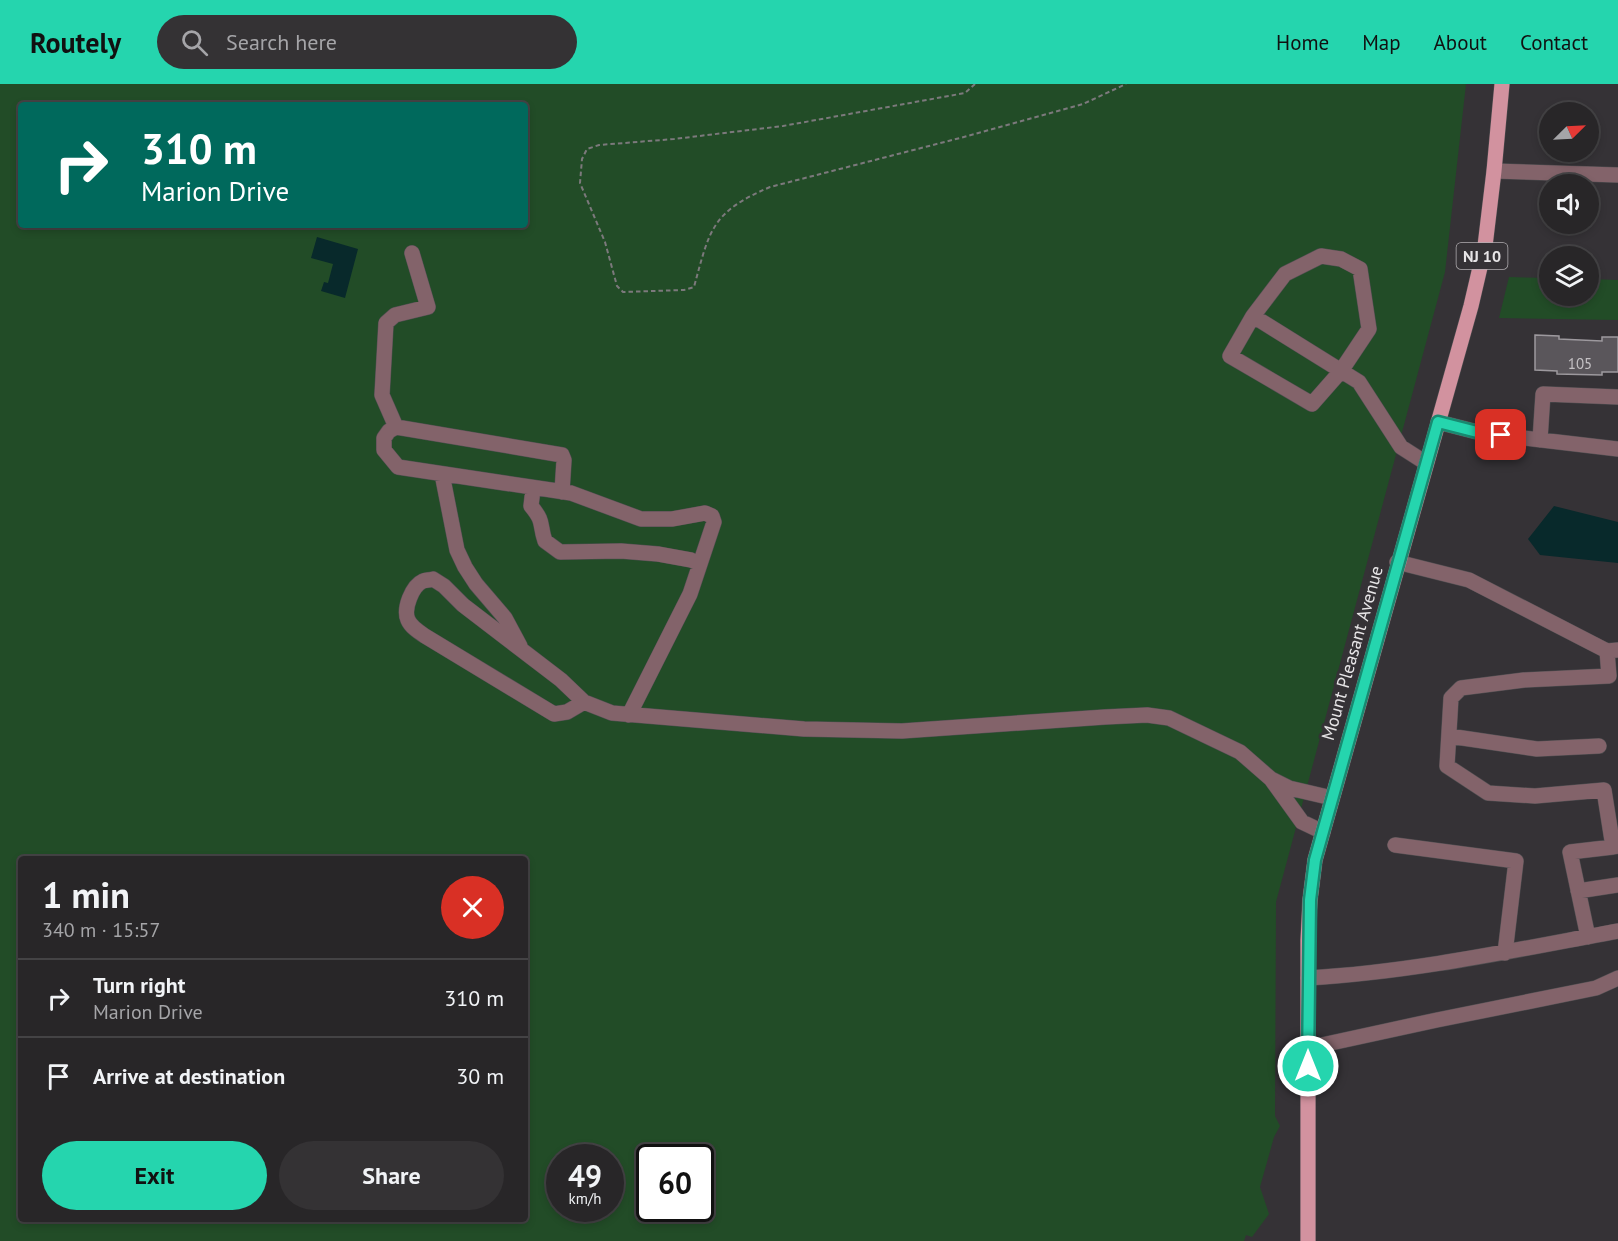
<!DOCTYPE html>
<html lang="en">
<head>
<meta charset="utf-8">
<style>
  body { margin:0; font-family:"PT Sans",sans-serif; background:#343234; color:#f1f3f6; height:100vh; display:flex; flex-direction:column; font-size:22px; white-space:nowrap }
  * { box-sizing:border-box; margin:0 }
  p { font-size:20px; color:#a5a5a8 }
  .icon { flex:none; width:33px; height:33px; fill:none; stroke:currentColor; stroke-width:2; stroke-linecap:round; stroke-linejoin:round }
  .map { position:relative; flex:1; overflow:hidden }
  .side { position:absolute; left:18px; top:772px; width:510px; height:366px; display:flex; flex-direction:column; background:#282628; border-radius:6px; box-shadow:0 3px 9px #0003,0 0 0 2px #444345 }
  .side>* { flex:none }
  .top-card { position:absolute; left:18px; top:18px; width:510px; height:126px; border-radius:6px; box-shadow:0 3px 9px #0003,0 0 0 2px #444345; background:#00695c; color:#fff; overflow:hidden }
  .needle { width:39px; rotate:66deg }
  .buttons { position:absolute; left:1539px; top:18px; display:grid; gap:12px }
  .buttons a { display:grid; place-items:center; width:60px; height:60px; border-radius:50%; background:#282628; box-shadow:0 3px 9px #0003,0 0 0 2px #444345; font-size:30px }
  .speed { position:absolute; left:546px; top:1060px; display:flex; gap:12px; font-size:30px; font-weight:700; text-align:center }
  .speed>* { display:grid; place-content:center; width:78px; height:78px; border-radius:50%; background:#282628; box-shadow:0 3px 9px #0003,0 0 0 2px #444345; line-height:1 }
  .speed small { font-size:15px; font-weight:400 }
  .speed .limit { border:3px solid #111; border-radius:9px; background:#fff; color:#111 }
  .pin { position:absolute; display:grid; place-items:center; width:51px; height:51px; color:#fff; margin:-26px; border-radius:12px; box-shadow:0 3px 9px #0006 }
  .me { position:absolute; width:66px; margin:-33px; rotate:0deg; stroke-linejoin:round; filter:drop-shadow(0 0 4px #0008) }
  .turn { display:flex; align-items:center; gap:21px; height:126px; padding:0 24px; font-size:27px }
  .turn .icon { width:78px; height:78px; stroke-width:2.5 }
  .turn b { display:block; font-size:42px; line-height:51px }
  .round { display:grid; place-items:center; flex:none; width:63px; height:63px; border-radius:32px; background:#343234 }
  .head { display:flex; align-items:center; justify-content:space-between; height:102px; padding:0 24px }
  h1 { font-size:36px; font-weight:600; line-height:45px }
  .button { display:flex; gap:12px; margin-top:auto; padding:12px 24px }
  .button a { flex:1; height:69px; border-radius:36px; background:#25d5ae; color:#111; font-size:24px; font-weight:600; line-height:69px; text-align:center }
  .button a+a { background:#343234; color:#f1f3f6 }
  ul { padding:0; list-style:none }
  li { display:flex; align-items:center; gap:18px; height:78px; padding:0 24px; border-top:2px solid #444345 }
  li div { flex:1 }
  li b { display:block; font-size:22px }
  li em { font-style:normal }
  header { display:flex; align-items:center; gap:36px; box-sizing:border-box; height:84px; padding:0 30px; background:#25d5ae; color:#111 }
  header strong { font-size:28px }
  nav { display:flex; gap:33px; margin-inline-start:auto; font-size:21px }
  .search { width:420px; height:54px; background:#343234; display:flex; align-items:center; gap:15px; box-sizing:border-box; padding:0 21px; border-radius:33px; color:#a5a5a8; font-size:22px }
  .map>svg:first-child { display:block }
</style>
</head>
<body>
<header>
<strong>Routely</strong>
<div class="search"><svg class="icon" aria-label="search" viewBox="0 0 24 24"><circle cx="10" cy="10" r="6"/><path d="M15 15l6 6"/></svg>Search here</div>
<nav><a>Home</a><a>Map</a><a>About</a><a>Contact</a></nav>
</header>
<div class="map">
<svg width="1618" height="1157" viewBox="0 0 1618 1157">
  <rect width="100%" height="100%" fill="#353236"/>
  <!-- green -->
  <path fill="#224c27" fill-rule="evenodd" d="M0,0H1466L1445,188L1276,818L1275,1032L1280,1042L1274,1053L1260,1103L1269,1130L1252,1153L1246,1151L1244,1157H0ZM21,21H525V141H21ZM21,776H525V1136H21ZM560,1074H610V1125H560ZM650,1074H700V1125H650Z
    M1509,193L1549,194L1550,212H1588L1589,195L1618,196V236L1499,234Z"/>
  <!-- water -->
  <path fill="#08292b" d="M317,153L358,165L345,214L321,207L324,198L328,199L333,180L311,174Z
    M1554,422L1618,438V479L1540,471L1528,455Z"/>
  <!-- building -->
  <path fill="#5a565b" stroke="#9d999e" stroke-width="1.5" d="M1535,251L1559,252V255L1602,257V253H1618V288H1602V291L1557,290V287L1535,286Z"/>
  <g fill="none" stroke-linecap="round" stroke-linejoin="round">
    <!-- minor casing -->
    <g stroke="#514f52" stroke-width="16">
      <path id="minor" d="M1494,87L1618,91
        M1253,232L1230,272L1312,320L1341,287L1369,245L1360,185L1341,175L1321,172L1285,190L1253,232L1359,298L1401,363L1426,379
        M1438,338L1481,349L1618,365
        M396,343L382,311L386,239L395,231L428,223L412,169
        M1540,356L1543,310L1618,313
        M442,390L457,466L465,483L476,500L505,534L520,562
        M533,405L531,422C545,439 539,440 545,457L560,468L621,467L658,470L691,476L700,480L690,510L629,631
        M562,408L564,376L562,371L396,343L389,347L384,354V366L398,383L571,409L641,435H672L705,429L712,432L714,438L700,480
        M1397,478L1469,496L1607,567L1618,566
        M1607,567L1609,592L1524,596L1461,604L1451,614L1447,682L1488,709L1535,712L1604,706L1613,763L1618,762
        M584,618L567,628L554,630L425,552C419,548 411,543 408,536C403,525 412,502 423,497C426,496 430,496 433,495L444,502L463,521L561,596L584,618L612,629L804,645L902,647L1105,633L1147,631L1169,634L1240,668L1271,695L1302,738L1323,748
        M1449,652L1537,665L1599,662
        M1271,695L1289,704L1332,714
        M1395,761L1516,777L1505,869
        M1578,807L1618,801
        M1588,853L1570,768L1613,763
        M1308,894C1413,888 1515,866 1618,847
        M1308,964L1437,936L1596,904L1618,894"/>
    </g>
    <!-- major casing -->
    <g stroke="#514f52" stroke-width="16">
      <path id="major" d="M1308,1157V856L1310,816L1315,776L1471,222L1485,162L1494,87L1502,0"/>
    </g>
    <!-- path -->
    <path stroke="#7c797c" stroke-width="2" stroke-dasharray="4.5 3" stroke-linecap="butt" d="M975,0L965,9L783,42L674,55L599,61L587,65L582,75L580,99L605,158L617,202L623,208L684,206L694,203C710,144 712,128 770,103L960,54L1083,20L1126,0"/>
    <!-- minor -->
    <use href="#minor" stroke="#83636a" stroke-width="15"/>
    <!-- major -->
    <use href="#major" stroke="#d2929f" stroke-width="15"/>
  </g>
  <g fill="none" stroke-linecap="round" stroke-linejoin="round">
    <!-- route casing -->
    <g stroke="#188a71" stroke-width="15">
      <path id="route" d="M1308,982L1310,816L1315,776L1438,338L1481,349L1501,351"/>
    </g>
    <!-- route -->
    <use href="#route" stroke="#25d5ae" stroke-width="10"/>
  </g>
  <g text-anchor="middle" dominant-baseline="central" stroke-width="6" stroke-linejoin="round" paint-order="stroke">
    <!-- number labels -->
    <g font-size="15" fill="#c4c1c4">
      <text x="1580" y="279">105</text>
    </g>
    <!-- shield labels -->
    <rect fill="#353236" stroke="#b2afb2" stroke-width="1.5" x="1456.5" y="159" width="51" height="26" rx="4.5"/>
    <g font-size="16" font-weight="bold" fill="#e7e5e7">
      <text x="1482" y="172">NJ 10</text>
    </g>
    <!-- street labels -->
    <g font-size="18" fill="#e7e5e7" stroke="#353236">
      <text transform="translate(1352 569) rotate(-74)">Mount Pleasant Avenue</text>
    </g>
  </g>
</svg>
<div class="buttons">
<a><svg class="needle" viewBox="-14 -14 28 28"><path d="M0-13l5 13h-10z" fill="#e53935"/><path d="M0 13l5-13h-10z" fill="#a5a5a8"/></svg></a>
<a><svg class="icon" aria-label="sound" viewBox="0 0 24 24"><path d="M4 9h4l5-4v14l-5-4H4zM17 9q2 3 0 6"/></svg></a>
<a><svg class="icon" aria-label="layers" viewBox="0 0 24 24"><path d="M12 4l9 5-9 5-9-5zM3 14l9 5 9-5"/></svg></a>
</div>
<div class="speed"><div>49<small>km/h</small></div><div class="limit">60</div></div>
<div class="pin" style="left:1501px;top:351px;background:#d93025"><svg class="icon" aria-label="arrive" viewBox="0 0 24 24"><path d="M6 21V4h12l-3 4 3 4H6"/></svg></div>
<svg class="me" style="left:1308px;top:982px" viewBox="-20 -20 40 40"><circle r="17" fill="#25d5ae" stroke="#fff" stroke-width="3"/><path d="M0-11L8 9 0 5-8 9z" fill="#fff"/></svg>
<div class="top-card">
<div class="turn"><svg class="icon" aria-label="right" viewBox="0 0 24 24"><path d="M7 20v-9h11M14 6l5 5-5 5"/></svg><div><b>310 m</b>Marion Drive</div></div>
</div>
<section class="side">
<div class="head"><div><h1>1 min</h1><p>340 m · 15:57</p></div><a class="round" style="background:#d93025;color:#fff"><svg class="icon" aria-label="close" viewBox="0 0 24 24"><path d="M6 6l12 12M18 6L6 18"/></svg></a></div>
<ul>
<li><svg class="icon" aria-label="right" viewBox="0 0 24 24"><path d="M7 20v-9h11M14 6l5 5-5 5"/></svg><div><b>Turn right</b><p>Marion Drive</p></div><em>310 m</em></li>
<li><svg class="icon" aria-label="arrive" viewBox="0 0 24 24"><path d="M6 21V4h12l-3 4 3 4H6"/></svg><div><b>Arrive at destination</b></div><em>30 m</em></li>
</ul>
<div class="button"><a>Exit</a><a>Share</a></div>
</section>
</div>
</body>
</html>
